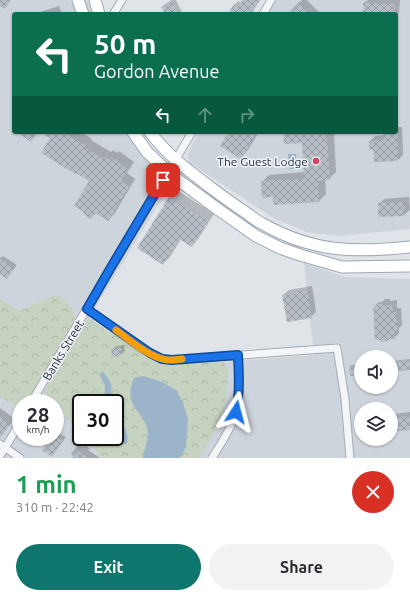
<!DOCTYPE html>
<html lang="en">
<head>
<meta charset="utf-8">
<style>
  body { margin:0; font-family:Ubuntu,sans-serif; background:#f2f2f3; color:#2b2b33; height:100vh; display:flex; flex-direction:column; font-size:15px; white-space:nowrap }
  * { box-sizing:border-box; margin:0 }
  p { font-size:13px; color:#7c7c81 }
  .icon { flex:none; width:22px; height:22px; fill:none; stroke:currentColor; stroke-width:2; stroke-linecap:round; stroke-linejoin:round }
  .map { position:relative; height:458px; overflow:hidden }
  .sheet { display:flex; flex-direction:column; background:#fff; flex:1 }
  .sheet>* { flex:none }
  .guide { position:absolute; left:12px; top:12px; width:386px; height:122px; border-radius:4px; box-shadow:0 1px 3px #0004; background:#0b6e4f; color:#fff; overflow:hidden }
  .fabs { position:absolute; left:354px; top:350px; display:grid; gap:8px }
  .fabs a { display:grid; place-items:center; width:44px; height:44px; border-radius:50%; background:#fff; box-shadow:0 1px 3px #0004; font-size:20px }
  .speed { position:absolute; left:12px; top:394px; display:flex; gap:8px; font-size:20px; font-weight:700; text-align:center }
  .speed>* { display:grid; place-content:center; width:52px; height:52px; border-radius:50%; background:#fff; box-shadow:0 1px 3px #0004; line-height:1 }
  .speed small { font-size:10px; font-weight:400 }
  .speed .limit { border:2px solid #111; border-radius:6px; background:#fff; color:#111 }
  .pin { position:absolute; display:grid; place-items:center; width:34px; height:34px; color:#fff; margin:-17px; border-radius:8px; box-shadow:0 2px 6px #0006 }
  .me { position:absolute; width:44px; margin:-22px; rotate:9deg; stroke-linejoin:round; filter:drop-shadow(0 0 3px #0008) }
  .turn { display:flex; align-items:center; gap:14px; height:84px; padding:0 16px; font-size:18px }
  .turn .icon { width:52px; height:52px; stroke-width:2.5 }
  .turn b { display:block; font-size:28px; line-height:34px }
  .lanes { display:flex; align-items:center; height:38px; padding:0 16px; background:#0003; justify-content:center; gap:20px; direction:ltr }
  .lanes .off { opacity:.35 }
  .round { display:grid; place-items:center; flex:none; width:42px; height:42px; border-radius:21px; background:#f2f2f3 }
  .overview { display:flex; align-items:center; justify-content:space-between; height:68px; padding:0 16px }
  h1 { font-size:24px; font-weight:600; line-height:30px; color:#1e9e55 }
  .primary-button { display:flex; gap:8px; margin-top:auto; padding:8px 16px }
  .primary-button a { flex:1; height:46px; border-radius:24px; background:#0f766e; color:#fff; font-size:16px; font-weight:600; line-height:46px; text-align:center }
  .primary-button a+a { background:#f2f2f3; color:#2b2b33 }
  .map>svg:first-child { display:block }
</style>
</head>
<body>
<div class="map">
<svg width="410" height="458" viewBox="0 0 410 458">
  <defs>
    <pattern id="park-crowns" width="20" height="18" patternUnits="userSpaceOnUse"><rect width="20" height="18" fill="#c7d3c1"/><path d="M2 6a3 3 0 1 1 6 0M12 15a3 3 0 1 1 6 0" fill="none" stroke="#abb6a7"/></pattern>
    <pattern id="building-cross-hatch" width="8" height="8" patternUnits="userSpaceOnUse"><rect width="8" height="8" fill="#b7bec6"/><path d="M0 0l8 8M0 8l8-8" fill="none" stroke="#959ba2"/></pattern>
  </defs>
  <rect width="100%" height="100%" fill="#e0e4e9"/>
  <!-- built -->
  <path fill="#ced4db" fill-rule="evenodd" d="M0,0H88L92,14H14V132H133L167,190L89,318L146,357L162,365L223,362L314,355L304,263L345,277L410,279V458H0ZM361,357H391V387H361ZM21,403H55V437H21ZM81,403H115V437H81ZM361,409H391V439H361Z
    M276,0H410V229L338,236L307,232L275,219L190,163L188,157V152L199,132H396V14H268Z"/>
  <!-- park -->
  <path fill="url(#park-crowns)" d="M58,295C68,303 74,306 75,321L26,403H21V409L0,397V299C7,303 14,310 22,310L53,296Z
    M89,318L146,357L162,365L223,362L229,371L223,418L199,458H102L84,437H115V403H81V434L55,404V403H54L44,392Z"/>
  <!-- water -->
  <path fill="#9bb4ca" d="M288,154H296L297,169H289Z
    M101,372H103C114,384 112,388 110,403H104L105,385L100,376Z
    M143,376L160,381L176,390L183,402L188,420L186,447L180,458H143C144,451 148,440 148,433C146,410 121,408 134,378Z
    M115,419C125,425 129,433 127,444H123C121,440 121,437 119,433C117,426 115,428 115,419Z"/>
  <!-- shadow -->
  <path fill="#0003" d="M172,0H176L182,12L180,14H166L162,7L165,4Z
    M243,0H260L251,14H234L235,5L238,1L241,3Z
    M302,0H307L321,14H295L292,10Z
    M368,0H400L399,13L396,17V14H364V3Z
    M59,6L62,14H34Z
    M396,52H398L397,67L396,68Z
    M396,125H398V127H402L403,155L398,160L375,161L374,148L370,141L375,136L385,135V132H396Z
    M42,132H81L92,139L91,140L111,152L113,150L117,153L119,151L134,162L127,173L135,179L115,213L108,220L96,213L91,218V181L51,138Z
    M229,132H259L248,150L241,157Z
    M284,132H334L336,172L329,179H325L326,194L319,201L273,196L262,182L269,175L305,172L303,142Z
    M177,190L214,214L198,239L191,246L181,239L170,257L163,264L138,248L170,197Z
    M409,197L410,210L404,215L379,204L384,199Z
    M3,256L17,265L10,274L0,273V258Z
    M312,286L316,312L311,317L283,295L289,290Z
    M385,299H390V301L397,300V308H401L402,325L399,328V333L394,338L374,307L379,302H382Z
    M124,345L125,351L122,354L113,356L112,350L116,346Z
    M410,359V369L391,371V361Z
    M361,364V374L350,366L352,365Z
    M0,408L15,419L2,434L0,433Z
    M410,412V429L391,431V417L394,414Z
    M57,432L66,437L55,452L52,437H55V434Z
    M79,444L83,447L85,445L90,449L88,450L100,458H76L71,454Z"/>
  <!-- building -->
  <path fill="url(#building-cross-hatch)" d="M0,0H11L5,9L0,6Z
    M242,0H260L251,14H228L234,4L238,6Z
    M171,1L178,14H165L161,7Z
    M299,2L311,14H294L290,10Z
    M363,3L395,4V14H363Z
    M17,132H39L31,142Z
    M40,132H62L86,146L85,148L103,159L105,157L110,160L111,157L128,169L121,181L129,186L108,221L95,213L91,219L83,214L84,212L74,206L89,181L76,173L75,174L41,153L50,138Z
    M228,132H257L241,159L220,146Z
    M283,132H325V138H327L330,180L318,181L319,202L273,205V197L262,198L261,181L304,179L302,143L284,144Z
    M383,132H397L398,161L374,162L373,149L369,150V141L384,140Z
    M169,197L208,221L192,247L179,239L163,265L137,248Z
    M404,202L405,216L378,217V203Z
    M0,259L14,269L7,279L0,274Z
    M307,290L312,318L287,322L282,295Z
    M378,304H385V305H392L393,312H396L398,331L394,332L395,339L388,340V341L381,342V340H375L373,307L379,306Z
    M121,348L122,355L112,357L111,349Z
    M410,360V370L391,372V362Z
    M361,365V375L350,376L349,366Z
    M410,416V430L391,432V418Z
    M0,417L10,425L0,438Z
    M51,437H57L63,441L52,457L42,450Z
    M78,451L87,458H72Z"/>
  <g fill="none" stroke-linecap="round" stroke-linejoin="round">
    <!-- minor casing -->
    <g stroke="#a5abb3" stroke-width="9">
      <path id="minor" d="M114,13L122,0
        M263,14L271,0
        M87,309L140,348L162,359L172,360L337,348L345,399L350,458
        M31,403C84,312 139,222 192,132
        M0,444L20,458
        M0,456L21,421
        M212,458C219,447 227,435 232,423C241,401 239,378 238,355"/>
    </g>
    <!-- primary casing -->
    <g stroke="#9fa9b5" stroke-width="13">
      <path id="primary" d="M78,0L83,14
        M95,0L99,14
        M133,132L147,152L168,172L181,182L219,210L256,236L280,248L300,255L342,267L410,266
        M150,132C167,155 188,170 210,187C222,196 233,204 245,212C251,216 256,221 263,224C312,252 355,253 410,247"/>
    </g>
    <!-- minor -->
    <use href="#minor" stroke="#f3f5f8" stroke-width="7"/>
    <!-- primary -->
    <use href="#primary" stroke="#fff" stroke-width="11"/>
  </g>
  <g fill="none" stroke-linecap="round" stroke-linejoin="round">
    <!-- route casing -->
    <g stroke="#114b97" stroke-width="10">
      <path id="route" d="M163,180L110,269L87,309L150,353L162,359L172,360L238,355C239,374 240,393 236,412"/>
    </g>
    <!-- route -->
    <use href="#route" stroke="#1a73e8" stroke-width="7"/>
    <!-- slow -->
    <path stroke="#f59e0b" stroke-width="7" d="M116,330C128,339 148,356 163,359C169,361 176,360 182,359"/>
  </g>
  <!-- markers -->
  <circle fill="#d04361" stroke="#f0f3f7" stroke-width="1.5" cx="316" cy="161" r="4"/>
  <g text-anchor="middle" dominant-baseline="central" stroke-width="3" stroke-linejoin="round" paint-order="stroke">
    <!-- poi labels -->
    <g font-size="12" fill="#283341" stroke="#f0f3f7" text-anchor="end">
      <text x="308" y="161">The Guest Lodge</text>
    </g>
    <!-- street labels -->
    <g font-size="12" fill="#283341" stroke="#f0f3f7">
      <text transform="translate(63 350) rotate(-59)">Banks Street</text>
    </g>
  </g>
</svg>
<div class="fabs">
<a><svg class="icon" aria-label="sound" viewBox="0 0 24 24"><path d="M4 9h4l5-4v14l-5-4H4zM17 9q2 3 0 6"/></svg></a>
<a><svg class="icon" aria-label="layers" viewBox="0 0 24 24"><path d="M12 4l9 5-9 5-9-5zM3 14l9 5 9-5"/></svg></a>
</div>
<div class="speed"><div>28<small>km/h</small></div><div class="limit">30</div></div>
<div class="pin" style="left:163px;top:180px;background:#d93025"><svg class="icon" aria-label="arrive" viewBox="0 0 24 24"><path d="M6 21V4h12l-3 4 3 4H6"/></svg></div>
<svg class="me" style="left:236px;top:412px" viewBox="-20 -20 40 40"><path d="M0-17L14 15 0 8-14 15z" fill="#1a73e8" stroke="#fff" stroke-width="4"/></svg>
<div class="guide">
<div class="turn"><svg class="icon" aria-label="left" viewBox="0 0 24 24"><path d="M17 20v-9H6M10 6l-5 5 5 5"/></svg><div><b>50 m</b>Gordon Avenue</div></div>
<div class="lanes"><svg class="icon" aria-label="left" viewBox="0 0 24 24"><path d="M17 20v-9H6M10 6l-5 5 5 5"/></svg><svg class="icon off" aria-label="ahead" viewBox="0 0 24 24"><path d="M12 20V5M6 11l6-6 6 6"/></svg><svg class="icon off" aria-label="right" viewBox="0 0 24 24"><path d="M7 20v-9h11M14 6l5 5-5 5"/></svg></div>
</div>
</div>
<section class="sheet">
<div class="overview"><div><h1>1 min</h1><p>310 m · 22:42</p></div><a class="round" style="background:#d93025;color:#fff"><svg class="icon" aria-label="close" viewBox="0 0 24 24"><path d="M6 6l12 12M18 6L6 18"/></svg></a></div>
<div class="primary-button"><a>Exit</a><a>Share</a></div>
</section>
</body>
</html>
